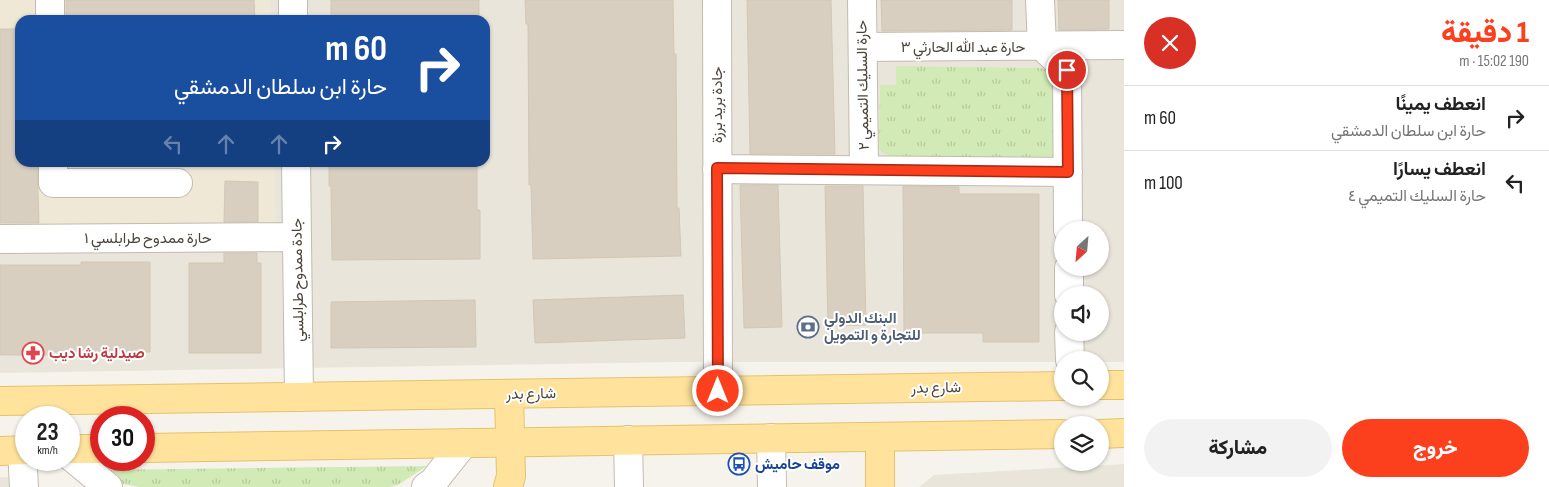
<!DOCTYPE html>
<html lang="ar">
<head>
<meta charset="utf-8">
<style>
  body { margin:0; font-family:"Sofia Sans Condensed",Vazirmatn,sans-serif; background:#f2f2f2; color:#222; direction:rtl; height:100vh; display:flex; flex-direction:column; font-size:19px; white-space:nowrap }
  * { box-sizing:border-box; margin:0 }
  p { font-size:16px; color:#767676 }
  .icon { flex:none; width:28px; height:28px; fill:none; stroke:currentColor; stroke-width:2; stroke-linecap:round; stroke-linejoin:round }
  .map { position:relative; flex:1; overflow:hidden; direction:ltr }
  .details { display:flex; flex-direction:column; background:#fff; width:425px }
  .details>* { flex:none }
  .hud { position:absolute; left:15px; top:15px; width:475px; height:152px; border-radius:15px; box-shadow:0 1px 4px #0004; direction:rtl; background:#1a4fa0; color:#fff; overflow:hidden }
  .needle { width:32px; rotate:206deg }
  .tools { position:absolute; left:1054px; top:221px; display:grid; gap:10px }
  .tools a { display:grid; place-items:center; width:55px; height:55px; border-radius:50%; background:#fff; box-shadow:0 1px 4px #0004; font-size:25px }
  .speed { position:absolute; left:15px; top:406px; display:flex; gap:10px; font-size:25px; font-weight:700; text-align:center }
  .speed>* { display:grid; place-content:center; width:65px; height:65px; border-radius:50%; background:#fff; box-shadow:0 1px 4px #0004; line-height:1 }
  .speed small { font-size:12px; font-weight:400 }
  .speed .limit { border:8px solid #d22; background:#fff; color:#111 }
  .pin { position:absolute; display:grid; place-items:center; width:42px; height:42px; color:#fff; margin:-21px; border:2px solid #fff; border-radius:50%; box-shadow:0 1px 5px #0007 }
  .me { position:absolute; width:55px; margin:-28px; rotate:0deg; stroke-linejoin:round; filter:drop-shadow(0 0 4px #0008) }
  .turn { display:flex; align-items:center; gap:18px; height:105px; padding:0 20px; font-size:22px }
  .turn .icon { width:65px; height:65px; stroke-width:2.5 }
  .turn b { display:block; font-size:35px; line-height:42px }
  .lanes { display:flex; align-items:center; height:48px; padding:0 20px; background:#0003; justify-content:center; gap:25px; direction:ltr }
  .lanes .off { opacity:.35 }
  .round { display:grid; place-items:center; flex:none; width:52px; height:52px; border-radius:26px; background:#f2f2f2 }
  .head { display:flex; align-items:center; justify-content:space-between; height:85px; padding:0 20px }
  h1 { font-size:30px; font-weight:800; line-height:38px; color:#fc3f1d }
  .button { display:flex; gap:10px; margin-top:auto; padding:10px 20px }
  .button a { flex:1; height:58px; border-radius:30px; background:#fc3f1d; color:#fff; font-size:20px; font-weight:800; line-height:58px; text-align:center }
  .button a+a { background:#f2f2f2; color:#222 }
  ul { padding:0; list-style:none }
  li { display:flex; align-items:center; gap:15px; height:65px; padding:0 20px; border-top:1px solid #e0e0e0 }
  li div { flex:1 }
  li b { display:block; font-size:19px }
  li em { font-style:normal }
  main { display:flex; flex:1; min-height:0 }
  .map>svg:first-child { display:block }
</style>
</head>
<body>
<main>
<section class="details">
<div class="head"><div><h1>1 دقيقة</h1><p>190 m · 15:02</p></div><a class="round" style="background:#d93025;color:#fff"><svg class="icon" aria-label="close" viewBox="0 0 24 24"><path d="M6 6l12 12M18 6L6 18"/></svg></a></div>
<ul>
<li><svg class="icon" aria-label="right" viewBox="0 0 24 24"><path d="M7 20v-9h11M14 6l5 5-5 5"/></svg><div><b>انعطف يمينًا</b><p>حارة ابن سلطان الدمشقي</p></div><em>60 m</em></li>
<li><svg class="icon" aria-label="left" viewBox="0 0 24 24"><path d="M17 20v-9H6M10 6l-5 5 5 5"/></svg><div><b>انعطف يسارًا</b><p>حارة السليك التميمي ٤</p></div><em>100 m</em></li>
</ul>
<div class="button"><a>خروج</a><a>مشاركة</a></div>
</section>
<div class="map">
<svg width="1124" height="487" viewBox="0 0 1124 487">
  <defs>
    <pattern id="grass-tufts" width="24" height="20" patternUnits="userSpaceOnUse" patternTransform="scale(1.25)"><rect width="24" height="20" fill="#d2eab5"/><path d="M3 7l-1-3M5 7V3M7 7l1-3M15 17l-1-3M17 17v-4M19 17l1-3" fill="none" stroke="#b6ca9c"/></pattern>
  </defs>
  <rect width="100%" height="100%" fill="#f6f3ec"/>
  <!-- residential -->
  <path fill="#eae5da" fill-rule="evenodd" d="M0,0H1124V362H1100V360H1062V362H675L0,373ZM20,20H485V162H20ZM1062,230H1100V268H1062ZM1062,295H1100V332H1062Z
    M1124,464V487H919L934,475Z
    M0,477L16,478V487H0Z"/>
  <!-- education -->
  <path fill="#efe8d6" d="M0,0H270L271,20H20V162L274,163L276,223L0,228Z"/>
  <!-- grass -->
  <path fill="url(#grass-tufts)" d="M896,66L1043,68L1056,81L1055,162L895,160L879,150L880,85H896Z
    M427,466L398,485L390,487H140L123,484L100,470Z"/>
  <!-- building -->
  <path fill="#d8cfc1" stroke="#d3c7b4" d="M66,0H254L255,20H66Z
    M331,0H479V20H331Z
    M525,0H673L674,54H676L677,208H679L681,256L533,259L531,185H529L528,24H526Z
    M747,0H831L835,154H750Z
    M881,0H1012V30L882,31Z
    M1058,0H1109V29L1059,30Z
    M0,29H20V162H37L39,223H0Z
    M329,162H477V210H480V259L332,260L331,186H329Z
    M225,181L258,182V222H224Z
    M740,185H778L782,327L744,328Z
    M825,186H863L866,325L828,326Z
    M903,186L959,187V194H1039V342H983V333H904Z
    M224,253H257V263H261V353H189V263H224Z
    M81,262H150V352H48V355H0V265H81Z
    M683,295L685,338L535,343L533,300Z
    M475,300L476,347L331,348V302Z"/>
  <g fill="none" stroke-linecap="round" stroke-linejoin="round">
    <!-- minor casing -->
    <g stroke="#c2bbae" stroke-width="30">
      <path id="minor" d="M50,0V20
        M293,0V20
        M717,0L718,391
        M862,0L864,170
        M1040,0L1042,46L1067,70L1068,230
        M863,47L1124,45
        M53,162V183H178
        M296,162L299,397
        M717,169L1068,172
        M0,239L297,237
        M1069,268V295
        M1069,332L1070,360
        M771,438L772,487
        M628,440L629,487
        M22,450L24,487
        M69,455L108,487
        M426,487L433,482L464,443"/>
    </g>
    <!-- major casing -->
    <g stroke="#e6c16a" stroke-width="30">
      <path id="major" d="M1100,385H1124
        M0,401L1062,386
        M1100,434L1124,433
        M880,437V487
        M144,448L1062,434
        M69,449H101
        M0,451L26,450
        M508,487L511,476L509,394"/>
    </g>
    <!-- minor -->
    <use href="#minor" stroke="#fff" stroke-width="28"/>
    <!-- major -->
    <use href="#major" stroke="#ffe39c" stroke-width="28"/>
  </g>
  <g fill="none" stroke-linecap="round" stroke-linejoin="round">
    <!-- route casing -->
    <g stroke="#a42913" stroke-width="12">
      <path id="route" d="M718,391L717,168L1068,172L1067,70"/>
    </g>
    <!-- route -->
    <use href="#route" stroke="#fc3f1d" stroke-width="9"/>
  </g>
  <!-- icons -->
  <defs>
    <g id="bank-ring" transform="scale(1.125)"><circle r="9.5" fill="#fff" stroke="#5c6f8a" stroke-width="1.5"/><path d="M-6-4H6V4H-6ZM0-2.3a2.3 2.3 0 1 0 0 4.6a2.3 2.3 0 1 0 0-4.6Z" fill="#5c6f8a"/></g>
    <g id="pharmacy-ring" transform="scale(1.125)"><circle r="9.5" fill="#fff" stroke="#e0444e" stroke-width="1.5"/><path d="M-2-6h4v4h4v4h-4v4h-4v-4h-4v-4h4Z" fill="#e0444e"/></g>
    <g id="bus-ring" transform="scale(1.125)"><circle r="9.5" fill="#fff" stroke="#1a4fb4" stroke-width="1.5"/><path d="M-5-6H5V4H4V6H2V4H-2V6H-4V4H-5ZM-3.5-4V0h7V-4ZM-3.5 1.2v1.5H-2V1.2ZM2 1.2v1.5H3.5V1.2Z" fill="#1a4fb4"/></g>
  </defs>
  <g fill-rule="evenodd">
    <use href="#bank-ring" x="808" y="327"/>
    <use href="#pharmacy-ring" x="33" y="353"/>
    <use href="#bus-ring" x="739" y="464"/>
  </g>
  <g text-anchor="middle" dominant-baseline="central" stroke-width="4" stroke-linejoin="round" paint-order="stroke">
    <!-- street labels -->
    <g font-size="15" fill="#4b4439" stroke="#fff">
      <text x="963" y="47">حارة عبد الله الحارثي ٣</text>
      <text transform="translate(863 85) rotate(-91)">حارة السليك التميمي ٢</text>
      <text transform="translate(717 105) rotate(-90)">جادة بريد برزة</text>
      <text x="148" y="238">حارة ممدوح طرابلسي ١</text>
      <text transform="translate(298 280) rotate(-91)">جادة ممدوح طرابلسي</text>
      <text transform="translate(936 388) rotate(-1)">شارع بدر</text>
      <text transform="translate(531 394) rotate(-1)">شارع بدر</text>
    </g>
    <!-- service labels -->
    <g font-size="15" font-weight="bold" fill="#4e5e75" stroke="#fff" text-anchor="start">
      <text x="824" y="318">البنك الدولي<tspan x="824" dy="17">للتجارة و التمويل</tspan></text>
    </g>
    <!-- health labels -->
    <g font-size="15" font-weight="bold" fill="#be3a42" stroke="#fff" text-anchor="start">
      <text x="49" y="353">صيدلية رشا ديب</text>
    </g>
    <!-- transit labels -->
    <g font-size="15" font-weight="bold" fill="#164399" stroke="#fff" text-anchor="start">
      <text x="755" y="464">موقف حاميش</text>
    </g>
  </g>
</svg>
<div class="tools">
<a><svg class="needle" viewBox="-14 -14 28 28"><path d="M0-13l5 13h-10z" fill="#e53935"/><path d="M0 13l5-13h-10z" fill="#767676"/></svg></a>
<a><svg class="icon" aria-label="sound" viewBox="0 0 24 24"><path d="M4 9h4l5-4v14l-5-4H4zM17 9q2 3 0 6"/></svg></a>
<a><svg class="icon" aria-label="search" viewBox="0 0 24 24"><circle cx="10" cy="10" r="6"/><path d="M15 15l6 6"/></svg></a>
<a><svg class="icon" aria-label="layers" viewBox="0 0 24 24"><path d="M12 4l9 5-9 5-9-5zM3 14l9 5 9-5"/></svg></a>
</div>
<div class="speed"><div>23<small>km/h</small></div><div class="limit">30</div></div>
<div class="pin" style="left:1067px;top:70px;background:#d93025"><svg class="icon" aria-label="arrive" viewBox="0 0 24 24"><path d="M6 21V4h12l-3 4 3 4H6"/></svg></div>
<svg class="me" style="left:718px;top:391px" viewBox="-20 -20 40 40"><circle r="17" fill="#fc3f1d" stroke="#fff" stroke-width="3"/><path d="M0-11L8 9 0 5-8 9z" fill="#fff"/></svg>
<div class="hud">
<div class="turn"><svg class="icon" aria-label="right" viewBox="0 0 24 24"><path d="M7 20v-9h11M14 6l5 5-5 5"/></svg><div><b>60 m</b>حارة ابن سلطان الدمشقي</div></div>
<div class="lanes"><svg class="icon off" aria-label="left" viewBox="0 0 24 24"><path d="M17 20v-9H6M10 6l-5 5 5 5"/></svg><svg class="icon off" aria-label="ahead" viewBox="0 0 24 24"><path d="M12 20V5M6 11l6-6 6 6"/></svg><svg class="icon off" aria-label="ahead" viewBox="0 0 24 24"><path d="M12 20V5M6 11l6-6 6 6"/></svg><svg class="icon" aria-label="right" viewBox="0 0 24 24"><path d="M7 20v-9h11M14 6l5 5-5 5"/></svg></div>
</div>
</div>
</main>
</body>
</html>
